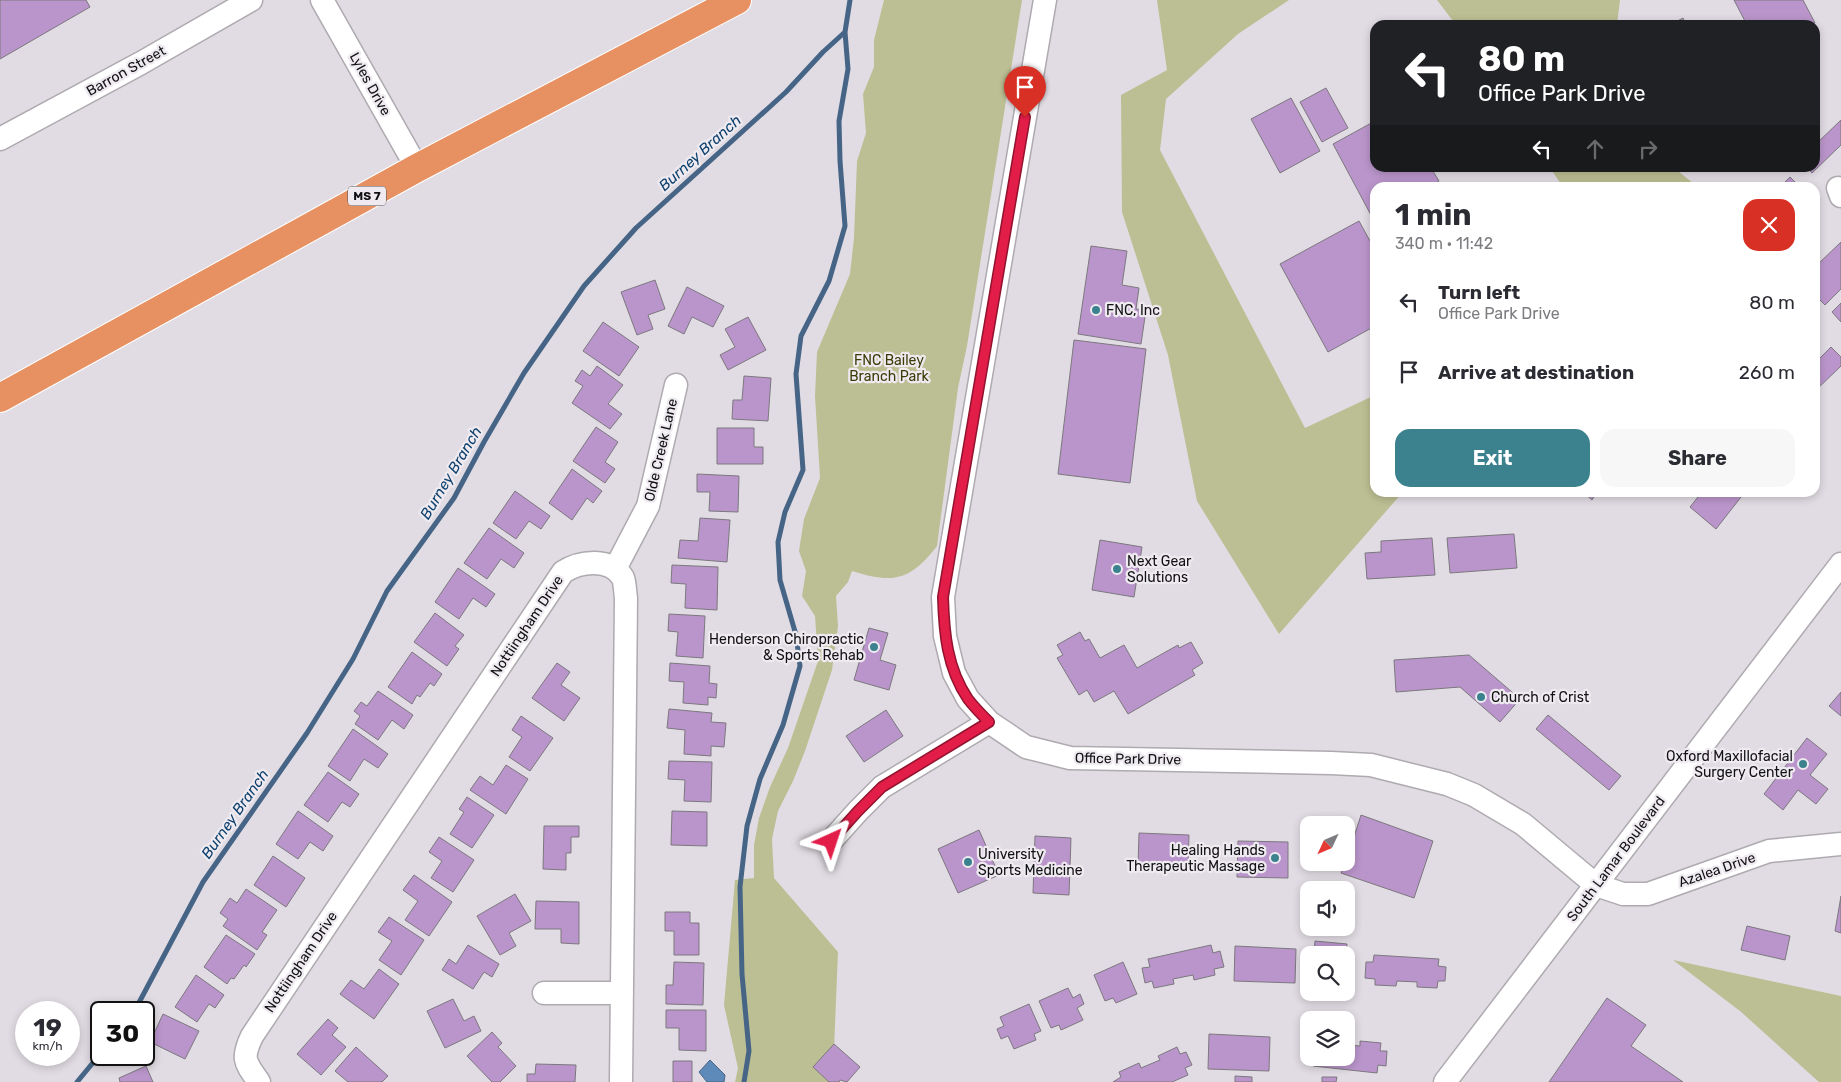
<!DOCTYPE html>
<html lang="en">
<head>
<meta charset="utf-8">
<style>
  body { margin:0; font-family:Rubik,sans-serif; background:#f7f7f7; color:#2b2b33; height:100vh; display:flex; flex-direction:column; font-size:19px; white-space:nowrap }
  * { box-sizing:border-box; margin:0 }
  p { font-size:16px; color:#7c7c81 }
  .icon { flex:none; width:28px; height:28px; fill:none; stroke:currentColor; stroke-width:2; stroke-linecap:round; stroke-linejoin:round }
  .map { position:relative; flex:1; overflow:hidden }
  .details { position:absolute; left:1370px; top:182px; width:450px; height:315px; display:flex; flex-direction:column; background:#fff; border-radius:15px; box-shadow:0 2px 8px #0003 }
  .details>* { flex:none }
  .top-card { position:absolute; left:1370px; top:20px; width:450px; height:152px; border-radius:15px; box-shadow:0 2px 8px #0003; background:#202124; color:#fff; overflow:hidden }
  .needle { width:32px; rotate:226deg }
  .fabs { position:absolute; left:1300px; top:816px; display:grid; gap:10px }
  .fabs a { display:grid; place-items:center; width:55px; height:55px; border-radius:10px; background:#fff; box-shadow:0 2px 8px #0003; font-size:25px }
  .speed { position:absolute; left:15px; top:1001px; display:flex; gap:10px; font-size:25px; font-weight:700; text-align:center }
  .speed>* { display:grid; place-content:center; width:65px; height:65px; border-radius:50%; background:#fff; box-shadow:0 2px 8px #0003; line-height:1 }
  .speed small { font-size:12px; font-weight:400 }
  .speed .limit { border:2px solid #111; border-radius:8px; background:#fff; color:#111 }
  .pin { position:absolute; display:grid; place-items:center; width:42px; height:42px; color:#fff; margin:-51px -21px; border-radius:50% 50% 50% 0; rotate:-45deg; box-shadow:0 0 5px #0007 }
  .pin .icon { rotate:45deg }
  .me { position:absolute; width:55px; margin:-28px; rotate:42deg; stroke-linejoin:round; filter:drop-shadow(0 0 4px #0008) }
  .turn { display:flex; align-items:center; gap:18px; height:105px; padding:0 25px; font-size:22px }
  .turn .icon { width:65px; height:65px; stroke-width:2.5 }
  .turn b { display:block; font-size:35px; line-height:42px }
  .lanes { display:flex; align-items:center; height:48px; padding:0 25px; background:#0003; justify-content:center; gap:25px; direction:ltr }
  .lanes .off { opacity:.35 }
  .round { display:grid; place-items:center; flex:none; width:52px; height:52px; border-radius:15px; background:#f7f7f7 }
  .headline { display:flex; align-items:center; justify-content:space-between; height:85px; padding:0 25px }
  h1 { font-size:30px; font-weight:700; line-height:38px }
  .button { display:flex; gap:10px; margin-top:auto; padding:10px 25px }
  .button a { flex:1; height:58px; border-radius:15px; background:#3c828e; color:#fff; font-size:20px; font-weight:700; line-height:58px; text-align:center }
  .button a+a { background:#f7f7f7; color:#2b2b33 }
  ul { padding:0; list-style:none }
  li { display:flex; align-items:center; gap:15px; height:70px; padding:0 25px }
  li div { flex:1 }
  li b { display:block; font-size:19px }
  li em { font-style:normal }
  .map>svg:first-child { display:block }
</style>
</head>
<body>
<div class="map">
<svg width="1841" height="1082" viewBox="0 0 1841 1082">
  <rect width="100%" height="100%" fill="#e1dce3"/>
  <!-- green -->
  <path fill="#bcbf93" d="M884,0H1022L967,346L958,388L937,546C910,581 893,584 852,571L848,582L836,596L838,626L832,670L805,751L793,781L778,811L772,839L774,878L838,952L833,1074L830,1082H735L738,1068L724,1005L735,880L754,878V845L759,818L770,787L788,748L818,661L815,616L802,596L806,571L799,551L804,519L820,478L815,396L817,352L850,274L854,238L857,161L866,133L863,94L874,67V40Z
    M1157,0H1289L1238,34L1166,99L1160,150L1305,428L1375,395V492L1402,493L1279,634L1197,501L1168,355L1122,212L1121,95L1167,70Z
    M1437,0H1620L1617,25H1456Z
    M1550,168H1674L1698,187H1563Z
    M1673,960L1841,996V1082H1819L1740,1011Z"/>
  <!-- water -->
  <path fill="#5d8ab8" stroke="#466586" d="M710,1060L725,1075L724,1082H707L699,1072Z"/>
  <g fill="none" stroke-linecap="round" stroke-linejoin="round">
    <!-- stream -->
    <path stroke="#466586" stroke-width="5" d="M134,1012L203,882L307,733L353,659L387,591L454,498L484,442L524,373L584,286L636,228L786,92L823,52L845,32
      M77,1082L101,1053
      M744,1082L749,1051L742,974L740,887L747,826L760,779L783,725L800,666L796,635L780,580L778,542L785,512L803,470L796,374L801,336L829,281L845,226L840,161L839,121L848,69L845,32L850,0"/>
  </g>
  <!-- building -->
  <path fill="#ba95cb" stroke="#7c787e" d="M0,0H86L90,7L0,59Z
    M1734,0H1803L1815,23L1811,25H1747Z
    M1683,18L1686,25H1670Z
    M1326,88L1348,128L1322,142L1300,102Z
    M1291,98L1320,151L1280,173L1251,119Z
    M1841,120V145L1812,173L1807,168H1815V145Z
    M1375,121V168H1431L1439,181L1427,188H1375V215L1372,217L1333,144Z
    M1790,177L1801,188H1779Z
    M1359,221L1375,250V326L1328,352L1280,264Z
    M1841,242V289L1825,305L1815,295V267Z
    M1091,246L1127,251L1122,285L1139,288L1136,309L1146,310L1141,344L1078,334Z
    M655,280L665,309L648,315L653,329L637,335L621,292Z
    M687,287L724,306L713,327L692,317L684,334L668,326Z
    M1841,303V322L1832,312Z
    M748,317L766,350L728,370L720,355L735,347L725,329Z
    M603,322L639,347L619,376L583,351Z
    M1074,340L1146,349L1130,483L1058,474Z
    M1831,347L1841,357V366L1815,391V363Z
    M597,366L623,385L608,404L622,414L610,429L572,403L583,386L575,381L582,370L590,376Z
    M744,376L771,378L768,421L732,419L733,400H742Z
    M596,427L618,442L605,462L615,469L605,483L573,461Z
    M717,428H754V447H763V464H717Z
    M572,469L602,491L593,503L587,498L572,520L549,503Z
    M697,474L739,476L738,512L709,511L710,492H697Z
    M515,491L550,516L541,529L529,521L516,539L493,523Z
    M1583,492H1597L1592,500Z
    M1702,492H1745L1716,529L1690,507Z
    M700,518L730,520L727,562L678,558L680,540L698,541Z
    M489,528L524,553L514,568L501,559L487,579L464,563Z
    M1514,534L1517,568L1450,573L1447,538Z
    M1432,538L1435,575L1367,579L1365,553L1381,552V541Z
    M1100,540L1142,547L1134,597L1092,590Z
    M672,565L718,567L717,610L685,608L686,584L671,583Z
    M458,568L495,594L486,607L473,598L459,619L435,602Z
    M435,613L464,635L455,646L459,649L447,666L414,642Z
    M669,614L705,616L703,658L676,656L678,632L668,631Z
    M869,628L888,633L880,660L896,665L889,690L854,680Z
    M1080,632L1085,641L1089,639L1100,658L1124,645L1137,668L1178,645L1179,648L1191,642L1203,663L1192,670L1195,675L1128,714L1114,691L1094,702L1087,690L1079,695L1057,658L1063,655L1057,645Z
    M412,652L442,674L434,686L430,683L420,697L417,695L412,704L388,687Z
    M1469,655L1520,699L1500,722L1460,687L1396,692L1394,660Z
    M557,663L570,672L561,685L580,698L564,721L532,698Z
    M670,663L710,666L709,683L717,684L716,698L708,697V705L683,703L684,682L669,681Z
    M378,691L413,715L404,729L392,720L378,740L355,724L360,716L354,711L361,702L367,706Z
    M1841,692V716L1829,706Z
    M669,709L712,713L711,722L726,723L724,747L711,746V756L684,754L685,730L667,728Z
    M886,710L903,736L864,762L846,736Z
    M1548,715L1621,776L1609,790L1536,729Z
    M521,716L553,738L530,771L509,757L522,737L512,730Z
    M353,729L388,754L378,768L364,759L350,781L328,766Z
    M1807,738L1827,754L1810,775L1828,789L1816,804L1798,790L1783,810L1764,794Z
    M669,761L712,762L711,802L684,801L685,780L668,779Z
    M506,765L528,779L506,814L470,790L480,776L493,785Z
    M328,772L359,794L350,807L342,802L328,822L304,805Z
    M467,797L494,815L472,848L450,834L464,812L459,809Z
    M298,811L333,836L323,851L310,842L298,859L276,844Z
    M672,811L707,812V846L671,845Z
    M1361,815L1433,841L1414,898L1341,873L1346,862Z
    M544,826H579V837H571V853H566V870L543,869Z
    M979,830L999,875L958,893L938,849Z
    M1139,833L1189,835L1188,868L1138,866Z
    M1035,836L1071,838L1069,895L1033,893Z
    M439,837L474,860L453,892L431,878L442,861L429,852Z
    M1238,841L1288,842V878L1237,877Z
    M273,856L305,878L286,907L254,885Z
    M414,875L452,902L429,936L405,920L418,901L403,890Z
    M246,889L277,910L262,932L267,935L257,950L223,926L228,919L220,913L230,898L237,903Z
    M515,894L531,921L509,933L516,946L500,955L477,916Z
    M1841,896V933L1835,931Z
    M536,901L579,902V944L561,943V929H535Z
    M665,912H690V923H699V955H674V931H665Z
    M389,917L424,940L401,975L379,960L392,941L378,932Z
    M1747,926L1790,936L1785,960L1741,950Z
    M226,935L255,954L246,967L244,965L234,979L231,978L227,984L204,967Z
    M1315,941L1347,944L1346,955H1314Z
    M468,945L499,964L492,977L484,972L473,989L442,970L449,959L456,964Z
    M1211,945L1213,953L1220,951L1224,967L1214,969L1215,975L1194,980L1193,975L1173,979L1174,984L1154,988L1152,981L1145,983L1142,968L1150,967L1148,959Z
    M1235,946L1296,949L1295,983L1234,981Z
    M1374,955L1439,959L1438,966L1446,967L1445,981H1438L1437,988L1417,987V982L1397,981L1396,986L1375,985V979L1365,978L1366,962H1373Z
    M674,962L704,963L703,1005L666,1004V985H673Z
    M1123,962L1137,994L1116,1003L1113,998L1105,1001L1094,975Z
    M379,969L399,984L374,1019L340,994L351,980L364,989Z
    M196,975L224,995L215,1008L209,1004L197,1022L175,1007Z
    M1068,988L1073,998L1080,994L1084,1004L1077,1008L1083,1020L1061,1030L1059,1025L1051,1028L1039,1001Z
    M1607,998L1646,1025L1631,1046L1683,1082H1549Z
    M453,999L464,1021L474,1016L481,1031L445,1048L427,1011Z
    M1029,1004L1041,1031L1034,1034L1036,1040L1014,1049L1008,1036L1001,1039L997,1029L1004,1026L1000,1017Z
    M666,1010H706V1051L679,1050V1028H666Z
    M163,1014L199,1031L185,1059L150,1042Z
    M328,1019L338,1028L332,1035L346,1047L321,1075L297,1054Z
    M492,1032L502,1043L498,1047L516,1066L500,1082H492L467,1056Z
    M1209,1034L1270,1037L1269,1071L1208,1069Z
    M1360,1041L1381,1043L1380,1051H1387L1386,1066L1378,1065L1377,1073L1313,1066V1059L1306,1058L1308,1042L1309,1058H1346V1045L1360,1046Z
    M834,1044L860,1067L847,1082L840,1080L839,1082H829L813,1067Z
    M356,1047L388,1076L382,1082H348L335,1071Z
    M1177,1047L1180,1054L1186,1052L1192,1065L1185,1068L1188,1075L1172,1082H1113L1121,1077L1119,1072L1139,1063L1141,1068L1160,1060L1158,1056Z
    M673,1061H692V1082H673Z
    M536,1064L576,1065L575,1082H527V1074H535Z
    M146,1066L153,1082H120L119,1078Z
    M1235,1076L1252,1077V1082H1235Z
    M1322,1077H1337L1336,1082H1322Z"/>
  <g fill="none" stroke-linecap="round" stroke-linejoin="round">
    <!-- minor casing -->
    <g stroke="#aeaab0" stroke-width="25">
      <path id="minor" d="M322,0L417,168
        M1045,0L943,597L945,636L954,673L968,699L989,722L1026,747L1070,758L1331,763L1371,765L1447,784L1474,795L1523,824L1596,885L1623,894H1648L1769,851L1841,844
        M0,139L141,63L251,0
        M1838,188L1841,196
        M615,569L648,506L676,385
        M831,841L858,811L882,787L989,722
        M544,993H622
        M259,1082C245,1062 241,1059 252,1036L563,572C580,561 611,557 623,578C625,583 625,592 626,598L621,1082
        M1445,1082L1841,564"/>
    </g>
    <!-- highway casing -->
    <g stroke="#fff" stroke-width="30">
      <path id="highway" d="M0,398L417,168L737,0"/>
    </g>
    <!-- minor -->
    <use href="#minor" stroke="#fff" stroke-width="22"/>
    <!-- highway -->
    <use href="#highway" stroke="#e79163" stroke-width="28"/>
  </g>
  <g fill="none" stroke-linecap="round" stroke-linejoin="round">
    <!-- route casing -->
    <g stroke="#92132f" stroke-width="12">
      <path id="route" d="M831,841L858,811L882,787L989,722C982,715 974,707 968,699C947,668 944,633 943,597L1025,117"/>
    </g>
    <!-- route -->
    <use href="#route" stroke="#e11d48" stroke-width="9"/>
  </g>
  <!-- markers -->
  <g fill="#3c828e" stroke="#eeeaf0" stroke-width="2">
    <circle cx="1096" cy="310" r="5"/>
    <circle cx="1117" cy="569" r="5"/>
    <circle cx="874" cy="647" r="5"/>
    <circle cx="1481" cy="697" r="5"/>
    <circle cx="1803" cy="764" r="5"/>
    <circle cx="1275" cy="858" r="5"/>
    <circle cx="968" cy="862" r="5"/>
  </g>
  <g text-anchor="middle" dominant-baseline="central" stroke-width="4.5" stroke-linejoin="round" paint-order="stroke">
    <!-- shield labels -->
    <rect fill="#eeeaf0" stroke="#535155" stroke-width="1" x="348" y="186.5" width="38" height="19" rx="4"/>
    <g font-size="12" font-weight="bold" fill="#111012">
      <text x="367" y="196">MS 7</text>
    </g>
    <!-- street labels -->
    <g font-size="14" fill="#111012" stroke="#eeeaf0">
      <text transform="translate(126 71) rotate(-29)">Barron Street</text>
      <text transform="translate(370 84) rotate(61)">Lyles Drive</text>
      <text transform="translate(661 450) rotate(-77)">Olde Creek Lane</text>
      <text transform="translate(527 626) rotate(-56)">Nottiingham Drive</text>
      <text transform="translate(1128 759) rotate(1)">Office Park Drive</text>
      <text transform="translate(1616 859) rotate(-53)">South Lamar Boulevard</text>
      <text transform="translate(1717 870) rotate(-19)">Azalea Drive</text>
      <text transform="translate(301 962) rotate(-56)">Nottiingham Drive</text>
    </g>
    <!-- poi labels -->
    <g font-size="14" fill="#111012" stroke="#eeeaf0" text-anchor="start">
      <text x="1106" y="310">FNC, Inc</text>
      <text x="1127" y="561">Next Gear<tspan x="1127" dy="16">Solutions</tspan></text>
      <text x="864" y="639" text-anchor="end">Henderson Chiropractic<tspan x="864" dy="16">&amp; Sports Rehab</tspan></text>
      <text x="1491" y="697">Church of Crist</text>
      <text x="1793" y="756" text-anchor="end">Oxford Maxillofacial<tspan x="1793" dy="16">Surgery Center</tspan></text>
      <text x="1265" y="850" text-anchor="end">Healing Hands<tspan x="1265" dy="16">Therapeutic Massage</tspan></text>
      <text x="978" y="854">University<tspan x="978" dy="16">Sports Medicine</tspan></text>
    </g>
    <!-- park labels -->
    <g font-size="14" fill="#3a3b06" stroke="#eeeaf0">
      <text x="889" y="360">FNC Bailey<tspan x="889" dy="16">Branch Park</tspan></text>
    </g>
    <!-- water labels -->
    <g font-size="15" font-style="italic" fill="#0e416e" stroke="#eeeaf0">
      <text transform="translate(700 153) rotate(-42)">Burney Branch</text>
      <text transform="translate(451 473) rotate(-59)">Burney Branch</text>
      <text transform="translate(235 814) rotate(-55)">Burney Branch</text>
    </g>
  </g>
</svg>
<div class="fabs">
<a><svg class="needle" viewBox="-14 -14 28 28"><path d="M0-13l5 13h-10z" fill="#e53935"/><path d="M0 13l5-13h-10z" fill="#7c7c81"/></svg></a>
<a><svg class="icon" aria-label="sound" viewBox="0 0 24 24"><path d="M4 9h4l5-4v14l-5-4H4zM17 9q2 3 0 6"/></svg></a>
<a><svg class="icon" aria-label="search" viewBox="0 0 24 24"><circle cx="10" cy="10" r="6"/><path d="M15 15l6 6"/></svg></a>
<a><svg class="icon" aria-label="layers" viewBox="0 0 24 24"><path d="M12 4l9 5-9 5-9-5zM3 14l9 5 9-5"/></svg></a>
</div>
<div class="speed"><div>19<small>km/h</small></div><div class="limit">30</div></div>
<div class="pin" style="left:1025px;top:117px;background:#d93025"><svg class="icon" aria-label="arrive" viewBox="0 0 24 24"><path d="M6 21V4h12l-3 4 3 4H6"/></svg></div>
<svg class="me" style="left:831px;top:841px" viewBox="-20 -20 40 40"><path d="M0-17L14 15 0 8-14 15z" fill="#e11d48" stroke="#fff" stroke-width="4"/></svg>
<div class="top-card">
<div class="turn"><svg class="icon" aria-label="left" viewBox="0 0 24 24"><path d="M17 20v-9H6M10 6l-5 5 5 5"/></svg><div><b>80 m</b>Office Park Drive</div></div>
<div class="lanes"><svg class="icon" aria-label="left" viewBox="0 0 24 24"><path d="M17 20v-9H6M10 6l-5 5 5 5"/></svg><svg class="icon off" aria-label="ahead" viewBox="0 0 24 24"><path d="M12 20V5M6 11l6-6 6 6"/></svg><svg class="icon off" aria-label="right" viewBox="0 0 24 24"><path d="M7 20v-9h11M14 6l5 5-5 5"/></svg></div>
</div>
<section class="details">
<div class="headline"><div><h1>1 min</h1><p>340 m · 11:42</p></div><a class="round" style="background:#d93025;color:#fff"><svg class="icon" aria-label="close" viewBox="0 0 24 24"><path d="M6 6l12 12M18 6L6 18"/></svg></a></div>
<ul>
<li><svg class="icon" aria-label="left" viewBox="0 0 24 24"><path d="M17 20v-9H6M10 6l-5 5 5 5"/></svg><div><b>Turn left</b><p>Office Park Drive</p></div><em>80 m</em></li>
<li><svg class="icon" aria-label="arrive" viewBox="0 0 24 24"><path d="M6 21V4h12l-3 4 3 4H6"/></svg><div><b>Arrive at destination</b></div><em>260 m</em></li>
</ul>
<div class="button"><a>Exit</a><a>Share</a></div>
</section>
</div>
</body>
</html>
